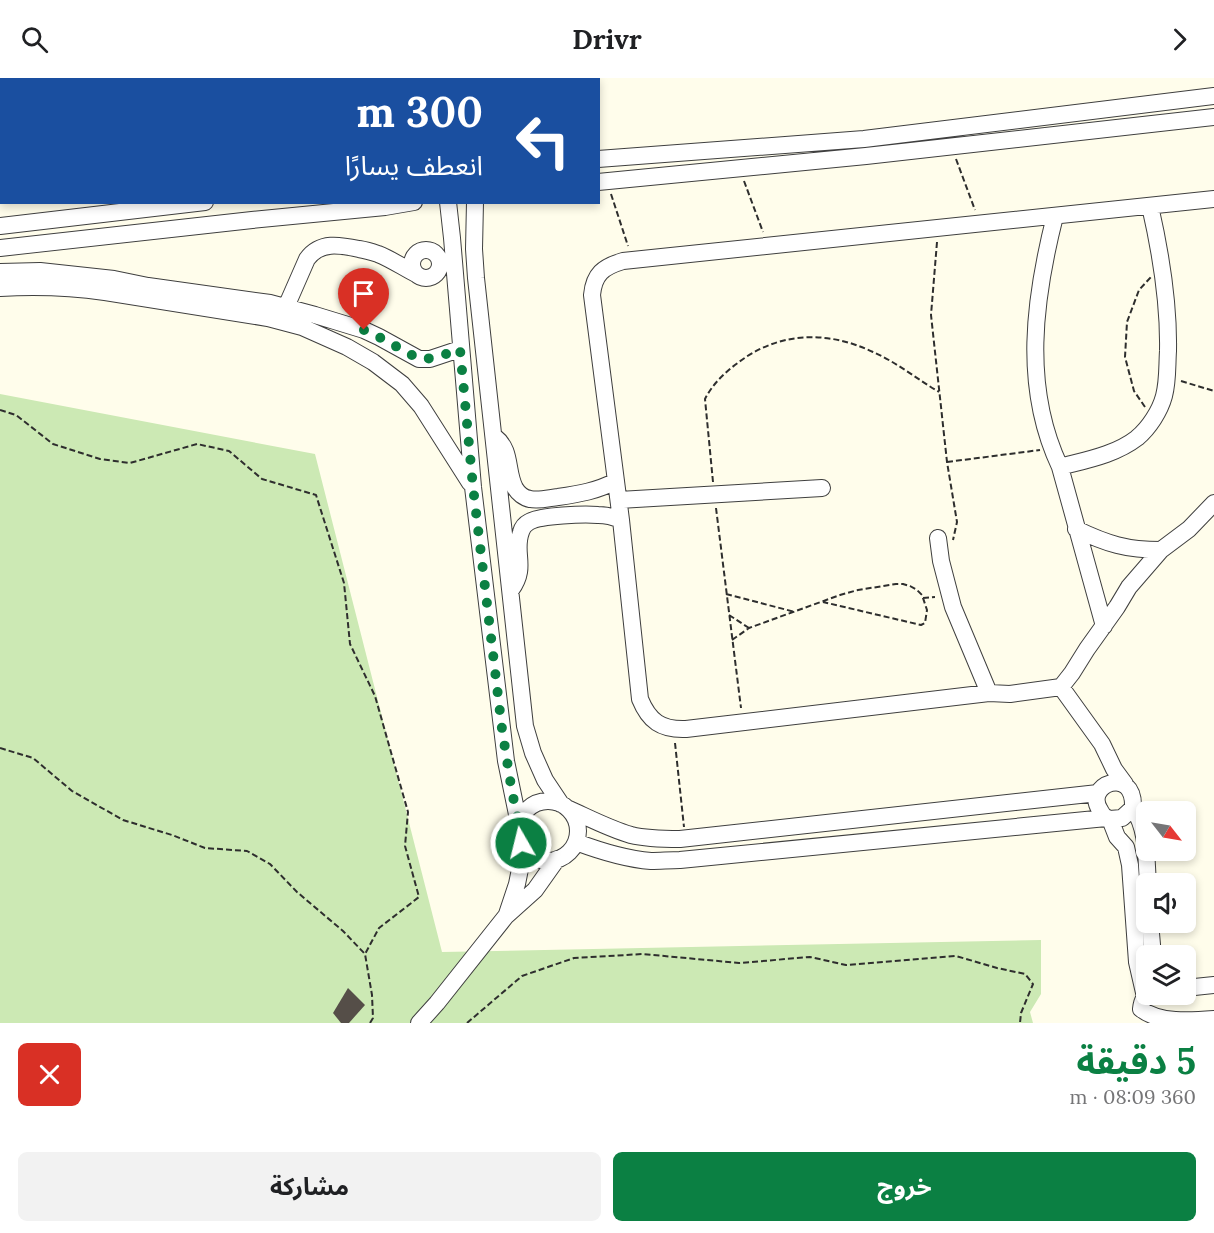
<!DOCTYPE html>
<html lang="ar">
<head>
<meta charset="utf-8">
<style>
  body { margin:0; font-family:Lora,"Noto Sans Arabic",serif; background:#f2f2f2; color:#202124; direction:rtl; height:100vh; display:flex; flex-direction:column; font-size:22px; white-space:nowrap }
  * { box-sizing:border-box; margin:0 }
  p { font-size:20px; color:#757577 }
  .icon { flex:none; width:33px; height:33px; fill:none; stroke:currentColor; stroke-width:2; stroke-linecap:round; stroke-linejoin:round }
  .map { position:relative; height:945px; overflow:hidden; direction:ltr }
  .details { display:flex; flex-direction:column; background:#fff; flex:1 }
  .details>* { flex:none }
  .guide { position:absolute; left:0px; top:0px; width:600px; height:126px; box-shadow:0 3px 9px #0003; direction:rtl; background:#1a4fa0; color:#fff; overflow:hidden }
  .needle { width:39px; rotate:121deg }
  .tools { position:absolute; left:1136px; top:723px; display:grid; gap:12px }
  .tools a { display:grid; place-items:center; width:60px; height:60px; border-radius:9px; background:#fff; box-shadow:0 3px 9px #0003; font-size:30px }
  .pin { position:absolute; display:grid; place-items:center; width:51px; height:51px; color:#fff; margin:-62px -26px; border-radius:50% 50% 50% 0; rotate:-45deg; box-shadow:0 0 6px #0007 }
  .pin .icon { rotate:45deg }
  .me { position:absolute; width:66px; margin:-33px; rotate:352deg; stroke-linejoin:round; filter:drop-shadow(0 0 4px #0008) }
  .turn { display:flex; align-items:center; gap:21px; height:126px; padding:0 18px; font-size:27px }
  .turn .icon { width:78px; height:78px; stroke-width:2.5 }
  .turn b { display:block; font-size:42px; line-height:51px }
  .round { display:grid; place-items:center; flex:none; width:63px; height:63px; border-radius:9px; background:#f2f2f2 }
  .head { display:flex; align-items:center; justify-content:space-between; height:102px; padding:0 18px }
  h1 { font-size:36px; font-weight:700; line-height:45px; color:#0b8043 }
  .button { display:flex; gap:12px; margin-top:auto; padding:12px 18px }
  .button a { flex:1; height:69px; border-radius:9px; background:#0b8043; color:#fff; font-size:24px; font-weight:700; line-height:69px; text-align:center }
  .button a+a { background:#f2f2f2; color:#202124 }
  header { display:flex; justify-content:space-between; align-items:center; height:78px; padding:0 18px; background:#fff; font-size:27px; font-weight:700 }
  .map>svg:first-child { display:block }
</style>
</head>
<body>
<header><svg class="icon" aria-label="forward" viewBox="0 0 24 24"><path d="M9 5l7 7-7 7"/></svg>Drivr<svg class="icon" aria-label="search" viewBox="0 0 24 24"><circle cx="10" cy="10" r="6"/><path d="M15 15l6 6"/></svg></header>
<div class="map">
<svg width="1214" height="945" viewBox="0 0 1214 945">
  <rect width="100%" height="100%" fill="#fffdeb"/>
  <!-- green -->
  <path fill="#cce9b4" d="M0,316L315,376L442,874L1041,862V916L1030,934L1033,945H0Z"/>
  <!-- building -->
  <path fill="#554e48" d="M348,910L365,927L349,945H341L333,935Z"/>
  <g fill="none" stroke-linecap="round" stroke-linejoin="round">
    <!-- minor casing -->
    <g stroke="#3f3f3f" stroke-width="18">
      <path id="minor" d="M526,0V2
        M549,0V2
        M598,81L864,61L1214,18
        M598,104L866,78L1214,39
        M1214,121L623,183C603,189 594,196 592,217L621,442L640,621C649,643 661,652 686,651L989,615L1010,616L1061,609L1072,595L1087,571L1117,529L1129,509L1161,472L1189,451L1214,425
        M448,124L452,160L473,409L506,683L519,746
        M475,124L474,171L476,200L525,648L533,675L545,702L561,726
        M1055,138C1034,221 1022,309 1060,389L1104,548
        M0,148L205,124
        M0,170L252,142L385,129L414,124
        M412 186a14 14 0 1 1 28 0a14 14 0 1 1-28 0Z
        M0,194L40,193L114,201L148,208L270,225L315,237L364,252L379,259L419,281H430L460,271
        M0,210C35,208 70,209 105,214L268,240L302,249L347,269L373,284L402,306L421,328L470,405
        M286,229L307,181C320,163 340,167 359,171C365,172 372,174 378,176C391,181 404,190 416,196
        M495,359C512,372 506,393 515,410C518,415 524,420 530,421C539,423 549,420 558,419C579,416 597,413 616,403
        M1060,389C1086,382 1115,377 1137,360C1149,350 1160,333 1164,318C1168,303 1167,288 1168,273C1169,223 1161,176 1150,128
        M619,422L822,410
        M1076,451C1107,466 1127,472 1161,472
        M938,460L941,483L953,529L989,615
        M511,512C528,489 513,475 521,454C522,450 525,446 529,444C540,437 585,436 598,437C606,437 614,439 621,442
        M1061,609L1102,666L1114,691L1125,706
        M518 753a30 30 0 1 1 60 0a30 30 0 1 1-60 0Z
        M1133,730C1148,752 1146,780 1148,806
        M569,731C589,740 610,751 631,757C647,761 664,761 680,761L1098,715
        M1110,741L1122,740L1133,730C1135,686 1083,707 1100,732C1102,737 1105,740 1110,741L1117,759L1126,769L1130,787L1137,884L1145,919
        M576,764C600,773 625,781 651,783C660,783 670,782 680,782L1106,740
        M507,836L517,806L524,771
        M1150,844L1153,878
        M1185,910L1214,907
        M1152,916C1143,920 1142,922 1141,931C1159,945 1190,943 1214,941
        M419,945L437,925L506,838L535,812L557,781"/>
    </g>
    <!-- path -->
    <path stroke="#2e2e2e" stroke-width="2" stroke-dasharray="6 3" stroke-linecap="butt" d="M426,2L428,0
      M956,81L975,132
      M744,103L763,154
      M611,116L628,168
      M937,164L931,237L947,384L957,444L953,462
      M1181,303L1214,313
      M1145,329L1134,313L1125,279L1127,244L1139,212L1151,199
      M0,332L16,337L53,366L100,381L130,385L197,366L229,373L262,401L316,417L344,505L350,566L375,618L408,734L405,768L419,819L379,850L365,876
      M947,384L1040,372
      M713,404L705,321C714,303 730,290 746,279C786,253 831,254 873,274C896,284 917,301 939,314
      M716,430L741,630
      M726,516L795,534
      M923,520L935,519
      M729,537L749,550
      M732,562L749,550L840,517L858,512L896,506H903L910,508L917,512L922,517L927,532L925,545L921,547L823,524
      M675,665L684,749
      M0,670L33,680L72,713L123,742L172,757L205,770L247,773L270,786L297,814L343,853L365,876L372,917L373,940L370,945
      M467,945L522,898L574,880L643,876L739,885L810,879L846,887L956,878L997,890L1025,896L1033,906L1021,935L1020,945"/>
    <!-- minor -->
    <use href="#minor" stroke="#fff" stroke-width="16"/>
  </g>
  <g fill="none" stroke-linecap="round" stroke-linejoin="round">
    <!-- route -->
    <path stroke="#0b8043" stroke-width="10" stroke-dasharray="0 18" d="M364,252L379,259L419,281L435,280L460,271L473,409L502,651L512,714L519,746L518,752L521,765"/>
  </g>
</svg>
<div class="tools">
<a><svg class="needle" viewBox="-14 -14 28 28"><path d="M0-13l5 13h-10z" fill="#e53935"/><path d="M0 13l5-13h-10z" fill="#757577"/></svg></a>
<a><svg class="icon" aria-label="sound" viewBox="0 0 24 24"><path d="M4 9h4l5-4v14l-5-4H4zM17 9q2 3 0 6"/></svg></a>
<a><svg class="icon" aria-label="layers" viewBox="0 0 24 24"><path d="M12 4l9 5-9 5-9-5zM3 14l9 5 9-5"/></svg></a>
</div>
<div class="pin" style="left:364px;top:252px;background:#d93025"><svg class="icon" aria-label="arrive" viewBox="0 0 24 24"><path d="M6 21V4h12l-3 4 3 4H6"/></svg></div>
<svg class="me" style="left:521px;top:765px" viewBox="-20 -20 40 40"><circle r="17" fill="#0b8043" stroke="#fff" stroke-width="3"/><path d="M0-11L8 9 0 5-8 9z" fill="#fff"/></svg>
<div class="guide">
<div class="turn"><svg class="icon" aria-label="left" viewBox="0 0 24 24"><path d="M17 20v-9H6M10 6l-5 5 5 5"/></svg><div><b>300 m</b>انعطف يسارًا</div></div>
</div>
</div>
<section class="details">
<div class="head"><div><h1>5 دقيقة</h1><p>360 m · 08:09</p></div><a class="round" style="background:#d93025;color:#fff"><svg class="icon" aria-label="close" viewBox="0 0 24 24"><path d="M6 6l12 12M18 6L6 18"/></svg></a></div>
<div class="button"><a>خروج</a><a>مشاركة</a></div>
</section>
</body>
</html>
